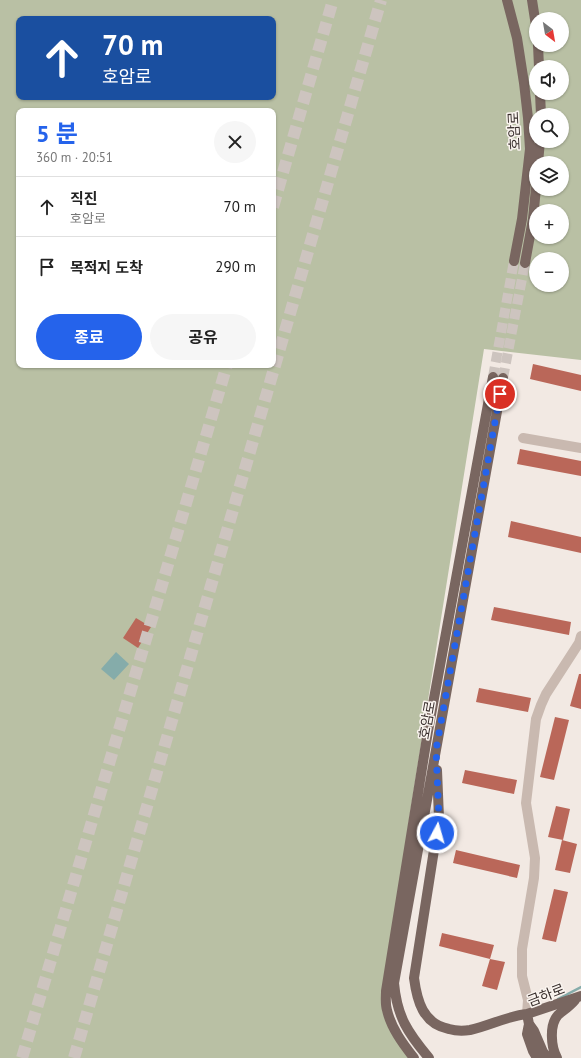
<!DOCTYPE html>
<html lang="ko">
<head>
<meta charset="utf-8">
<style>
  body { margin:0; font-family:"PT Sans","Noto Sans KR",sans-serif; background:#f6f6f6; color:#222; height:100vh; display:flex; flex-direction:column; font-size:15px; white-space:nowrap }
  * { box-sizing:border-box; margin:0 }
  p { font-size:13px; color:#767676 }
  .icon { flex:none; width:22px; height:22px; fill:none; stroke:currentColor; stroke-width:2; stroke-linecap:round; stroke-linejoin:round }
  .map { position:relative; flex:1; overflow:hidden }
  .sheet { position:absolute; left:16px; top:108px; width:260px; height:260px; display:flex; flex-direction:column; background:#fff; border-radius:8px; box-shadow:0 1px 3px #0004 }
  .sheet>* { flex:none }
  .hud { position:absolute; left:16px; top:16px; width:260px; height:84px; border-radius:8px; box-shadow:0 1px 3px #0004; background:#1a4fa0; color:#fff; overflow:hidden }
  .needle { width:26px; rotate:149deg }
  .fabs { position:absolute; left:529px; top:12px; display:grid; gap:8px }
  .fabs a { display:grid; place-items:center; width:40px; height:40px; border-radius:50%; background:#fff; box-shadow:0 1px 3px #0004; font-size:20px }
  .pin { position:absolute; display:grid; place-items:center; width:34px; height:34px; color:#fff; margin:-17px; border:2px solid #fff; border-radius:50%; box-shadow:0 1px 4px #0007 }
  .me { position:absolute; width:44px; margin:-22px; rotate:6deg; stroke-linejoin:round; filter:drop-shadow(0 0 3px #0008) }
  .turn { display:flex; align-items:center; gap:14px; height:84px; padding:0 20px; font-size:18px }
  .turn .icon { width:52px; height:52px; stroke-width:2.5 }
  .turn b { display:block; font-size:28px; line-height:34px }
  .round { display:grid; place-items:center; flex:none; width:42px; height:42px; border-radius:21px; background:#f6f6f6 }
  .head { display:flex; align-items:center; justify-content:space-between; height:68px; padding:0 20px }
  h1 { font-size:24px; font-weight:700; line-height:30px; color:#2563eb }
  .cta { display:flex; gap:8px; margin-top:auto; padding:8px 20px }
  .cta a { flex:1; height:46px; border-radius:24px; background:#2563eb; color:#fff; font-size:16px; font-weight:700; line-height:46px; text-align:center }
  .cta a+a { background:#f6f6f6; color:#222 }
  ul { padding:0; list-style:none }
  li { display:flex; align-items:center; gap:12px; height:60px; padding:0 20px; border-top:1px solid #e0e0e0 }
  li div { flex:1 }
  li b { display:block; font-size:15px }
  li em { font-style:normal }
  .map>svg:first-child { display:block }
</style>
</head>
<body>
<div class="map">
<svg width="581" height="1058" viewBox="0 0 581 1058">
  <rect width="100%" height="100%" fill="#f2e9e3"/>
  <!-- green -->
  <path fill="#b9c0a4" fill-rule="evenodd" d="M0,0H581V360L484,349L410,813L382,1009L408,1058H0ZM19,19H273V97H19ZM536,19H562V45H536ZM536,67H562V93H536ZM19,111H273V365H19ZM536,115H562V141H536ZM536,163H562V189H536ZM536,211H562V237H536ZM536,259H562V285H536Z"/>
  <!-- water -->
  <path fill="#85acaa" d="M116,652L129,664L114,680L101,669Z"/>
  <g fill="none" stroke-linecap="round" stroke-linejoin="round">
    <!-- stream -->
    <path stroke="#85acaa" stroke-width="2.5" d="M558,999L581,987"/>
  </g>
  <!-- building -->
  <path fill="#ba6759" d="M533,364L581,375V391L530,379Z
    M520,449L581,461V476L517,464Z
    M511,521L581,537V553L508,537Z
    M494,607L571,622L569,635L491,620Z
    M136,618L151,627L138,648L123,638Z
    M579,674H581V709L570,706Z
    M479,688L531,698L528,712L476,702Z
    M555,717L569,720L554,780L540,777Z
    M465,770L517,780L514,794L462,783Z
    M556,806L570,809L563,840L548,837Z
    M562,840L577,844L570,873L555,870Z
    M456,850L520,865L517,878L453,863Z
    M554,889L568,892L556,942L542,939Z
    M442,933L494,945L490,959L439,946Z
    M490,959L505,962L497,990L482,986Z"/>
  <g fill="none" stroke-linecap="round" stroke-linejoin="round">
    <!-- major-tunnel -->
    <path stroke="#cdc4bf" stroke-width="10" stroke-dasharray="10 5" stroke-linecap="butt" d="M493,377L514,261
      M503,378L525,263"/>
    <!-- highway-tunnel -->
    <path stroke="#cdc4bf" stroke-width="12" stroke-dasharray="12 6" stroke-linecap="butt" d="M273,207L333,0
      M22,1058L227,365
      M74,1058L381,0"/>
    <!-- minor -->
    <path stroke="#c9b9b0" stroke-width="10" d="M523,438L581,448
      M527,1014L528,1000L522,976V949L534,878L535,858L526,803L536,719L541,705L546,694L579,643L581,636"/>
    <!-- major -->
    <path stroke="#796660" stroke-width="10" d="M507,0L517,38L524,83L528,118L530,149L522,219L514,261
      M532,0L536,26
      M538,45L539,67
      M540,93L541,115
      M538,163L540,141
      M525,263L533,219L536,188
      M437,770L439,818L414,978C417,1001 423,1024 449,1029C456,1031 463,1031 470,1030C489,1026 507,1016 527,1014
      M529,1024L527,1034L533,1051L537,1058
      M414,1058C403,1044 391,1028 387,1010C385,1004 386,997 386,991L428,731L493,377
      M429,1058C408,1033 397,1017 394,983L503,378
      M548,1058L543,1052L534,1031L529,1024L527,1014L581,996
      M557,1058C551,1047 549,1025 558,1015C564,1010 570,1006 575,1000"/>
  </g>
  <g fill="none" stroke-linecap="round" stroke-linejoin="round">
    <!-- route -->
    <path stroke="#2563eb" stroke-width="7" stroke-dasharray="0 12.6" d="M437,833L439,818L436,750L500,394"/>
  </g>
  <g text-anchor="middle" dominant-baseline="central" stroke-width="3" stroke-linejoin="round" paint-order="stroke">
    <!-- street labels -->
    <g font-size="14" fill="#392f2d" stroke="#faf4ef">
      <text transform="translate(514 131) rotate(-93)">호암로</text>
      <text transform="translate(427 720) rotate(-80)">호암로</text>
      <text transform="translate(546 995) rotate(-21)">금하로</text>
    </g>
  </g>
</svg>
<div class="fabs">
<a><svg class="needle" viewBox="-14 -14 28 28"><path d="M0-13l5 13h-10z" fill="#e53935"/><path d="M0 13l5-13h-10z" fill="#767676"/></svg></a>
<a><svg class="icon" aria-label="sound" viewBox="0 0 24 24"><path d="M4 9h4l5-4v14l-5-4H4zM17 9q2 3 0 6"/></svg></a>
<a><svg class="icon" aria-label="search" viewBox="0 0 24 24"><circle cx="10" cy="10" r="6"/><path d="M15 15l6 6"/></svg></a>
<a><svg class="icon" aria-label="layers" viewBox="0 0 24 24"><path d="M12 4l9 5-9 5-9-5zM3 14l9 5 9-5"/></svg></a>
<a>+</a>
<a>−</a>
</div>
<div class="pin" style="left:500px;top:394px;background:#d93025"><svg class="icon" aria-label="arrive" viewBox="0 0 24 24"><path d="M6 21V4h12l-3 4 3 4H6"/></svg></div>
<svg class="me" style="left:437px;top:833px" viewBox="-20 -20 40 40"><circle r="17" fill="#2563eb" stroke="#fff" stroke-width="3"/><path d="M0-11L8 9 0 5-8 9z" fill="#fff"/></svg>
<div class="hud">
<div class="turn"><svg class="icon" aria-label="ahead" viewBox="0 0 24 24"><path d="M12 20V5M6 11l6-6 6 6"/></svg><div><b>70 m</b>호암로</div></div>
</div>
<section class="sheet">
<div class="head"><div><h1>5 분</h1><p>360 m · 20:51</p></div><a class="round"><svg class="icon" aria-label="close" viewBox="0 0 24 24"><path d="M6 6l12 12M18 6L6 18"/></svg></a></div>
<ul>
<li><svg class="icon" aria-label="ahead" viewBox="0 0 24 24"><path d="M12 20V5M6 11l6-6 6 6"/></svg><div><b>직진</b><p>호암로</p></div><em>70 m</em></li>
<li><svg class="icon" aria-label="arrive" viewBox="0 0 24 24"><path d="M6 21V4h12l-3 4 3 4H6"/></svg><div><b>목적지 도착</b></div><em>290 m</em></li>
</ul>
<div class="cta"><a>종료</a><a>공유</a></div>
</section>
</div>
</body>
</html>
